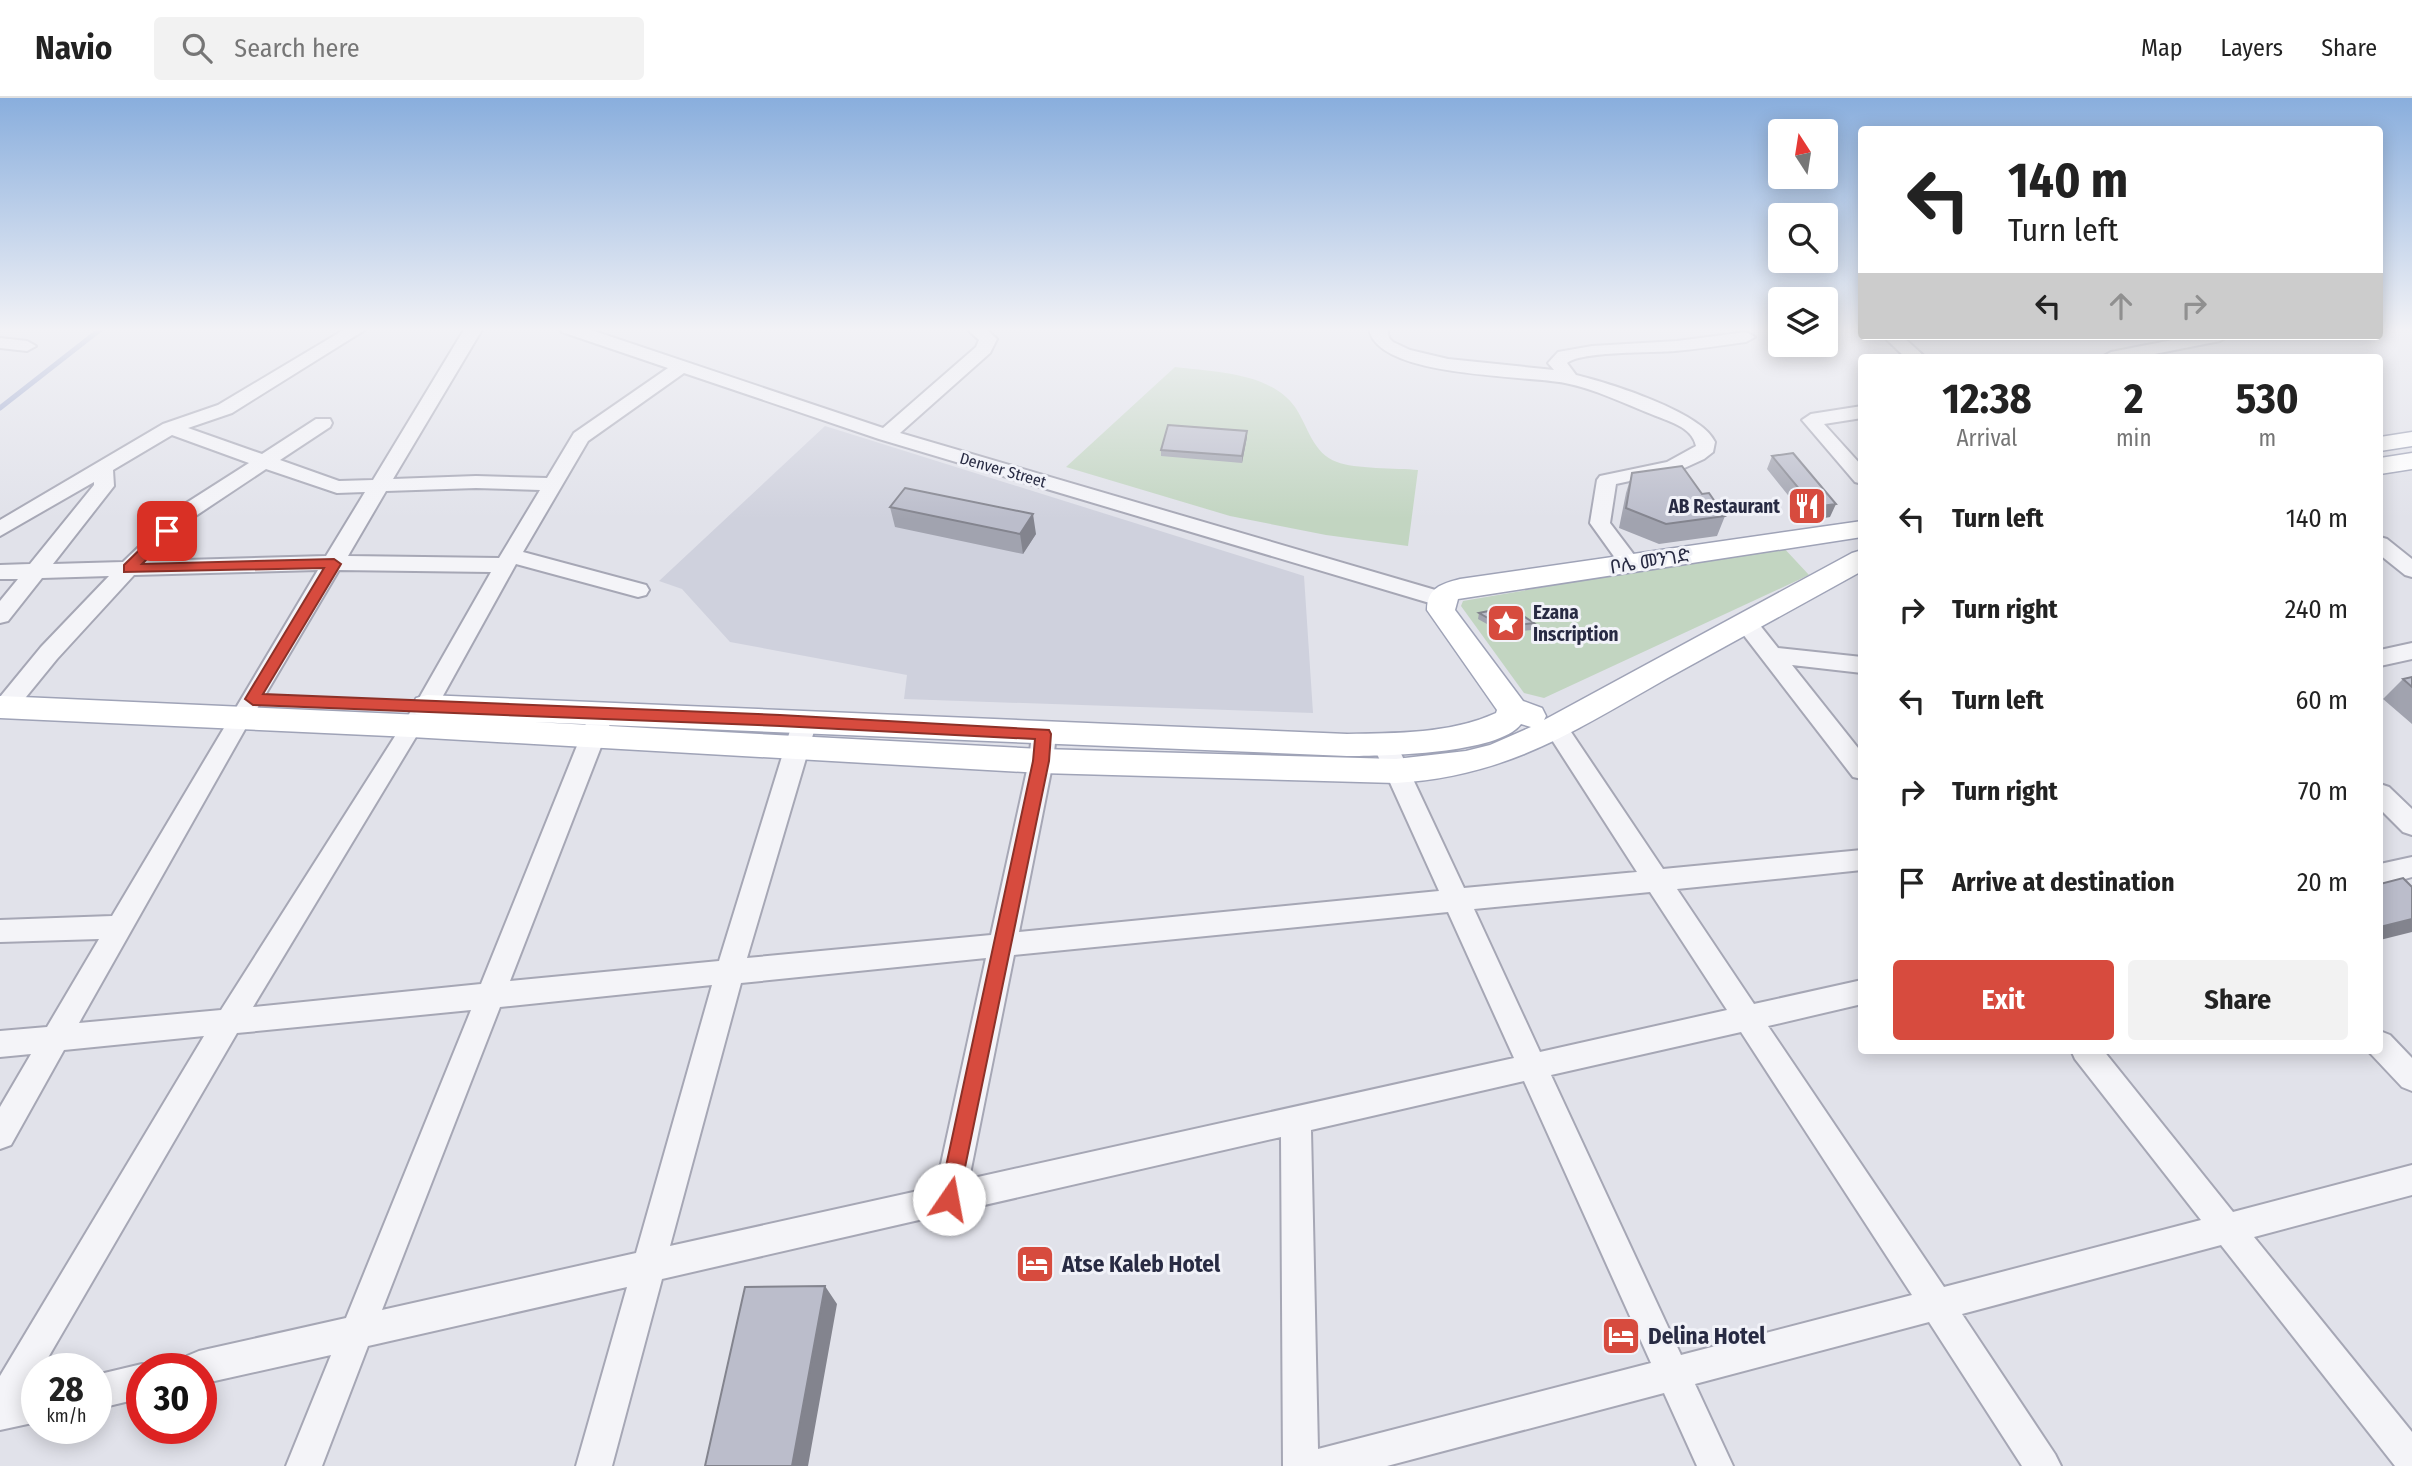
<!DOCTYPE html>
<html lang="en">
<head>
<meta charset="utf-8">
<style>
  body { margin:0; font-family:"Fira Sans Condensed","Noto Sans Ethiopic",sans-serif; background:#f2f2f2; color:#222; height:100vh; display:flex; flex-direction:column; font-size:26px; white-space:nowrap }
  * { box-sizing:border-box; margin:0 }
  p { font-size:23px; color:#767676 }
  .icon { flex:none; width:38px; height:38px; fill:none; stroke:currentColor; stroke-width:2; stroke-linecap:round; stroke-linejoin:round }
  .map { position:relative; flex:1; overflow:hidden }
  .side { position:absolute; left:1858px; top:256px; width:525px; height:700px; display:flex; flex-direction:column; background:#fff; border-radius:7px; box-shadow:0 4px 18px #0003 }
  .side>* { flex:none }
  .top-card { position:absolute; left:1858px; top:28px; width:525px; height:214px; border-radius:7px; box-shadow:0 4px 18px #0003; background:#fff; color:#222; overflow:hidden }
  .needle { width:46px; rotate:348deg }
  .controls { position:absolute; left:1768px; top:21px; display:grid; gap:14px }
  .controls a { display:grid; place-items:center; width:70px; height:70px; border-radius:7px; background:#fff; box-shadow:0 4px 18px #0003; font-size:35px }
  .speed { position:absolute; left:21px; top:1255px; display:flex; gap:14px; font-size:35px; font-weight:700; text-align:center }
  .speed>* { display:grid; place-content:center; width:91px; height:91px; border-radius:50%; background:#fff; box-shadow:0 4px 18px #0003; line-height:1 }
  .speed small { font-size:18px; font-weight:400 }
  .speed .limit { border:10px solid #d22; background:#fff; color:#111 }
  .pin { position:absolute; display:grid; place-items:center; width:60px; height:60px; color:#fff; margin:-30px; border-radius:14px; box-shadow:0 4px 10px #0006 }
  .me { position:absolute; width:77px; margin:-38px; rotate:12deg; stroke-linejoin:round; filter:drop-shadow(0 0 5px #0008) }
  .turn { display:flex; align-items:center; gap:24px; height:147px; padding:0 35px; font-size:32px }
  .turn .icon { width:91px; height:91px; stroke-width:2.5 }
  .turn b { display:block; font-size:49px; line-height:60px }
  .lanes { display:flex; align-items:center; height:66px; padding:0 35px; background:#0003; justify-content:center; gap:35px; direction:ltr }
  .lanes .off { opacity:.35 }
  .eta { display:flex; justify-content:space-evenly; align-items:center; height:119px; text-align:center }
  .eta b { font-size:42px; font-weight:700; line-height:49px }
  .cta { display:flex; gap:14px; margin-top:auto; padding:14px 35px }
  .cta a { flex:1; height:80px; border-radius:7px; background:#d74b3e; color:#fff; font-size:28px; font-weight:700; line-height:80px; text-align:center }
  .cta a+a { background:#f2f2f2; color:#222 }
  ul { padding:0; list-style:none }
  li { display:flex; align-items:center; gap:21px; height:91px; padding:0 35px }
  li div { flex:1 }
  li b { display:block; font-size:26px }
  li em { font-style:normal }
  header { display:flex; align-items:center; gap:42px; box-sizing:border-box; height:98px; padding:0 35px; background:#fff; border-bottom:2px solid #e0e0e0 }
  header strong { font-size:33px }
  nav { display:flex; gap:38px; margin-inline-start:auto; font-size:24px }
  .search { width:490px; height:63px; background:#f2f2f2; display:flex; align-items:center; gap:18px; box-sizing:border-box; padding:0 24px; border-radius:7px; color:#767676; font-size:26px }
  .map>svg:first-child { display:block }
</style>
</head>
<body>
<header>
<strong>Navio</strong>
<div class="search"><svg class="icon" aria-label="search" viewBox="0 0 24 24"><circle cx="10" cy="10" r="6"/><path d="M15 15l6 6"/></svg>Search here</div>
<nav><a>Map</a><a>Layers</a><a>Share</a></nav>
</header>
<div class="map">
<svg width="2412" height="1368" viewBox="0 0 2412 1368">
  <rect width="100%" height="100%" fill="#e1e2ea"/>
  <!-- built -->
  <path fill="#cfd1dd" d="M825,328L1304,478L1313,615L904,601L907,577L730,544L682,491L659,483Z"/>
  <!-- green -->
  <path fill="#c2d5c1" d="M1175,269C1214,274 1270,274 1295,309C1308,328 1313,356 1337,364C1354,371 1397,370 1418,372L1408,448L1326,437L1230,418L1066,369Z
    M1782,448L1809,477L1544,600L1524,595L1461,508L1463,503Z"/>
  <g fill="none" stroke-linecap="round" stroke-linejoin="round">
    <!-- stream -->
    <path stroke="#9aa6cd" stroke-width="5" d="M0,310L102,230"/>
    <!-- minor casing -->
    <g stroke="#a6a7b5" stroke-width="4">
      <path id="minor" d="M347,230H368L232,315L188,330L262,356L316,321H330L332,325L330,329L280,362L339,383L373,382L465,230H483L393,381L476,378L547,380L574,335L668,270L562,234L559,230H585L883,330L976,249L979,242L966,230H985L997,241L990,255L900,335L1449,496L1452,501L1449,506L1441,508L1433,506L879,341L684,275L588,343L523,454L646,487L649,492L646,497L638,499L516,466L434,614L419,634L253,909L481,886L589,618L593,612L601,609L609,612L613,618L510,883L719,863L793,623L797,617L805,614L813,617L817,623L747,860L991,837L1029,663L1032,636L1036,630L1044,627L1052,630L1056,636L1053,663L1019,834L1439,793L1373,647L1377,641L1385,638L1393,641L1397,647L1464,790L1637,774L1543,628L1547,622L1555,619L1563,622L1663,771L1862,752V772L1677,791L1754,906L1862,882V906L1768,928L1944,1189L2201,1122L2075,961L2071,952H2103L2233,1114L2412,1067V1097L2254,1139L2412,1334V1368H2395L2221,1147L1962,1216L2055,1356L2061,1368H2022L1929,1224L1695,1286L1733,1368H1697L1664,1295L1387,1368H1283L1281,1039L662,1181L612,1368H576L627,1189L368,1248L322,1368H286L331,1257L201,1286V1270H182L187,1258L199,1253L346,1220L471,912L237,935L42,1270H37V1280L30,1291L37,1290V1324L0,1332V1278L204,938L64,952L11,1047L0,1051V1009L31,956L0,959V933L47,929L99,841L0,844V822L112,818L318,472L134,477L57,561L13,615L0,616V599L41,549L109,478L42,480L8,523L0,525V503L18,481H0V467L30,466L94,387V384L0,438V422L163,326L218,307ZM172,337L249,365L180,409L123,464L53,466L114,388L113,372ZM266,371L337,395L365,394L326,458L149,463L194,419ZM476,390L540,392L499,460L348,458L386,393ZM339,472L491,474L418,602L221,912L79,925L248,626ZM1650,794L1727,912L1540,954L1474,811ZM1448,814L1514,960L969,1081L1014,857ZM986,860L936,1089L670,1148L741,885ZM712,887L636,1155L382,1212L500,909ZM1741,934L1912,1197L1681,1257L1551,977ZM1524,983L1651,1265L1318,1351L1311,1032Z
        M1369,230H1387L1389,240L1393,244L1410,252L1448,261L1554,272L1548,265L1558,254L1592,248L1677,243L1746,234L1755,239L1746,244C1722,247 1699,251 1675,253C1652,255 1582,253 1567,265L1576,277C1609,285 1702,314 1715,344L1713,354L1704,361L1680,372L1616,386L1610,425L1641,466L1637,471H1623L1590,425L1597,382L1600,378L1667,364L1696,348C1692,328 1667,323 1651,316C1623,305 1595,291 1565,285C1526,277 1375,280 1369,230Z
        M1888,238H1902L1925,259H1905L1886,241Z
        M2193,238H2229L2220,243L2139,259H2102L2111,254Z
        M0,240L27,243L36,248L27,253L0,250Z
        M1862,308V320L1824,326L1862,368V386L1855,384L1802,322L1811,316Z
        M2380,439L2387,441L2412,461V479L2405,477L2380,457Z
        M1747,518L1755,521L1778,550L1862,559V575L1792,567L1862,655V681L1853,679L1739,531L1736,526L1739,521Z
        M2412,545V561L2380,568V552Z
        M2380,686L2389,689L2412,711V737L2403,734L2380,711Z
        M2412,759V779L2380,788V766Z
        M2380,933L2390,937L2412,960V993L2402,989L2370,955L2368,952H2380Z
        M142,1266L153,1270H142V1300L96,1311V1277Z"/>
    </g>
    <!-- major casing -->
    <g stroke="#9fa3b7" stroke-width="3">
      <path id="major" d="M2412,334V348L2380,353V339Z
        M2412,355V371L2380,376V360Z
        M1862,423V439L1458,501L1455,512L1458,516L1523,603L1542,610L1546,618L1544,622L1852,455L1862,452V473C1797,509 1732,545 1666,581C1572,634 1508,678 1396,685L1041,675L411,639L0,620V598L422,617L416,616L412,608L416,600L427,597L1347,636C1398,635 1449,636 1496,615L1497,612L1427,512C1427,490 1441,486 1460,481ZM534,624L1347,658C1383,658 1499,656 1521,626L1531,629L1490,647L1466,653L1396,661L1041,651Z"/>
    </g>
    <!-- minor -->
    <use href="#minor" fill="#f4f4f8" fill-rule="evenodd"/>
    <!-- major -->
    <use href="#major" fill="#fff" fill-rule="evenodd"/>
  </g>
  <!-- wall -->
  <path fill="#a1a3af" d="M1247,339L1242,365L1161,358V352Z
    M1772,358L1830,419L1808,422L1767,371Z
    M1632,375L1702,396L1725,418L1717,438L1659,446L1619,430L1626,395Z
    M890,409L1036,436L1023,456L895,429Z
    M1479,515L1534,525L1532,532L1503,535L1478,521Z
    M2412,579V626L2383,601L2403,581Z"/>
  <!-- shaded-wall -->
  <path fill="#83848e" d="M1247,333V339L1242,365V358Z
    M1836,406L1830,419L1808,422L1814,409Z
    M1033,416L1036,436L1023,456L1020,436Z
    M2412,821V834L2380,842V829Z
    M825,1188L837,1206L808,1368H792Z"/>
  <!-- building -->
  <path fill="#bbbdcb" stroke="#83848e" stroke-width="2" d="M1168,327L1247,333L1242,358L1161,352Z
    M1793,355L1836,406L1814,409L1772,358Z
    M1682,368L1702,396L1709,395L1725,418L1666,426L1626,410L1632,375Z
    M905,390L1033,416L1020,436L890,409Z
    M1503,510L1514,512L1534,525L1504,529L1479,515Z
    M2412,579V589L2403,581Z
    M2403,780L2412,789V821L2380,829V786Z
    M825,1188L792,1368H705L745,1189Z"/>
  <!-- sky -->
  <linearGradient id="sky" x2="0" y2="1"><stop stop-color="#89aedd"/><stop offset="0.55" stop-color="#f2f2f6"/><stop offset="1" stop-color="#f2f2f6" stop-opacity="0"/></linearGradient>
  <rect width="2412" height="421" fill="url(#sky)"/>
  <!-- route -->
  <path fill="#d74b3e" stroke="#8c3128" stroke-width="2" d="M167,429L174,433L172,436L142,466L334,461L341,466L263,596L780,617L1049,632L1051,636L1049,663L957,1108L949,1110L942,1108L939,1101L1033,663L1035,641L780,628L253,607L245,601L324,470L124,474V467L162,430Z"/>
  <!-- icons -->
  <defs>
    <g id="restaurant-square" transform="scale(2.0125)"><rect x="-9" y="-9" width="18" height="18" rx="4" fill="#d74b3e" stroke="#f1f2f8"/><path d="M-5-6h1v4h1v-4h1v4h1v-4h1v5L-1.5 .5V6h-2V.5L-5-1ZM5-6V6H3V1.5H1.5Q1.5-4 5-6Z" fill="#fff"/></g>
    <g id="sight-square" transform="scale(2.0125)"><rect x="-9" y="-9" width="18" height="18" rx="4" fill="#d74b3e" stroke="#f1f2f8"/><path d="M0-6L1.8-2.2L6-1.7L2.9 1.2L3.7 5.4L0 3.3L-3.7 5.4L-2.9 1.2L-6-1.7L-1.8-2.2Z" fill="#fff"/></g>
    <g id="hotel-square" transform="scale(2.0125)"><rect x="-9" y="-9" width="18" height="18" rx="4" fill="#d74b3e" stroke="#f1f2f8"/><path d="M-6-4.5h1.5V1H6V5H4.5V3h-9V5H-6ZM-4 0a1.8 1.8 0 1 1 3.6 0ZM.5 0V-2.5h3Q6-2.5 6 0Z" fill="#fff"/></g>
  </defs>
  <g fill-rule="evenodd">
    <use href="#restaurant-square" x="1807" y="408"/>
    <use href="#sight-square" x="1506" y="525"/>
    <use href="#hotel-square" x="1035" y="1166"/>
    <use href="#hotel-square" x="1621" y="1238"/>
  </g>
  <g text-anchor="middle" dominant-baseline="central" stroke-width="6" stroke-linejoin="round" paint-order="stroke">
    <!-- far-street labels -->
    <g font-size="16" fill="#282b43" stroke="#f1f2f8">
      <text transform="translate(1003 372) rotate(16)">Denver Street</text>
    </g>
    <!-- poi labels -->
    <g font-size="19" font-weight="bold" fill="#282b43" stroke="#f1f2f8" text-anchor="end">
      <text x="1780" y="408">AB Restaurant</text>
      <text x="1533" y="514" text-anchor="start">Ezana<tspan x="1533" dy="22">Inscription</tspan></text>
    </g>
    <!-- street labels -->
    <g font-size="19" fill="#282b43" stroke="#f1f2f8">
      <text transform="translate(1650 463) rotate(-9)">ቦሌ መንገድ</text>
    </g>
    <!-- near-poi labels -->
    <g font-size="23" font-weight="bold" fill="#282b43" stroke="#f1f2f8" text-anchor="start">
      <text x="1062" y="1166">Atse Kaleb Hotel</text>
      <text x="1648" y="1238">Delina Hotel</text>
    </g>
  </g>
</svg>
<div class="controls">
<a><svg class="needle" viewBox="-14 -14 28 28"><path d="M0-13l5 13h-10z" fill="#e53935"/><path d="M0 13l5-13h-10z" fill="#767676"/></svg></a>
<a><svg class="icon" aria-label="search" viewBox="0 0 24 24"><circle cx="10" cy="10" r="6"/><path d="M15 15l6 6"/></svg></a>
<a><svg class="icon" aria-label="layers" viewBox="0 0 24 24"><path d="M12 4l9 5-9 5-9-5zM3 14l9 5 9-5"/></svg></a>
</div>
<div class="speed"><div>28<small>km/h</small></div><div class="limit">30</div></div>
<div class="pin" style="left:167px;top:433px;background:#d93025"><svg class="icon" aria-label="arrive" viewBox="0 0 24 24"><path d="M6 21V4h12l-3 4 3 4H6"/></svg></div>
<svg class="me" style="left:949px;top:1101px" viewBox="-20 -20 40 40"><circle r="19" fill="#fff"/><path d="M0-13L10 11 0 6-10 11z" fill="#d74b3e"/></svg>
<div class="top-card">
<div class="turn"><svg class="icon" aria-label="left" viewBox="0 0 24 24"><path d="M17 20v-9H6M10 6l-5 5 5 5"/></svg><div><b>140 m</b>Turn left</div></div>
<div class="lanes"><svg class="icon" aria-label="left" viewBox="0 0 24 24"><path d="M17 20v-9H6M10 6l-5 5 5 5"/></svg><svg class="icon off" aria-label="ahead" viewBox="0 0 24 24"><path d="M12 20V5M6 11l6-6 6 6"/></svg><svg class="icon off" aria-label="right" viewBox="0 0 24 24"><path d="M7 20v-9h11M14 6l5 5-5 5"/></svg></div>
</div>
<section class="side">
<div class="eta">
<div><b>12:38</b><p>Arrival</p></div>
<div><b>2</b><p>min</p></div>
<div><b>530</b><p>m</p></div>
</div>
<ul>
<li><svg class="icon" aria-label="left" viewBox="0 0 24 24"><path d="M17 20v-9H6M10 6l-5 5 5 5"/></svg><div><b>Turn left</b></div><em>140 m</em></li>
<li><svg class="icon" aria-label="right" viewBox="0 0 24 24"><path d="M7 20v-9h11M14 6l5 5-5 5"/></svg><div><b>Turn right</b></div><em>240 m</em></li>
<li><svg class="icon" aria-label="left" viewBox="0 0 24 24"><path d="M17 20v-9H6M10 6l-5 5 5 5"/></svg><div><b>Turn left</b></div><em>60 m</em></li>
<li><svg class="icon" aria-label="right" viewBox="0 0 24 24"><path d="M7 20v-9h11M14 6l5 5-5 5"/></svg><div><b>Turn right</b></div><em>70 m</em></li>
<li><svg class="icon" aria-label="arrive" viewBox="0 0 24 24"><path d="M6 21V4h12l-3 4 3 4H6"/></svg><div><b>Arrive at destination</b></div><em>20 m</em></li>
</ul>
<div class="cta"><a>Exit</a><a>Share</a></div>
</section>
</div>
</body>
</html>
